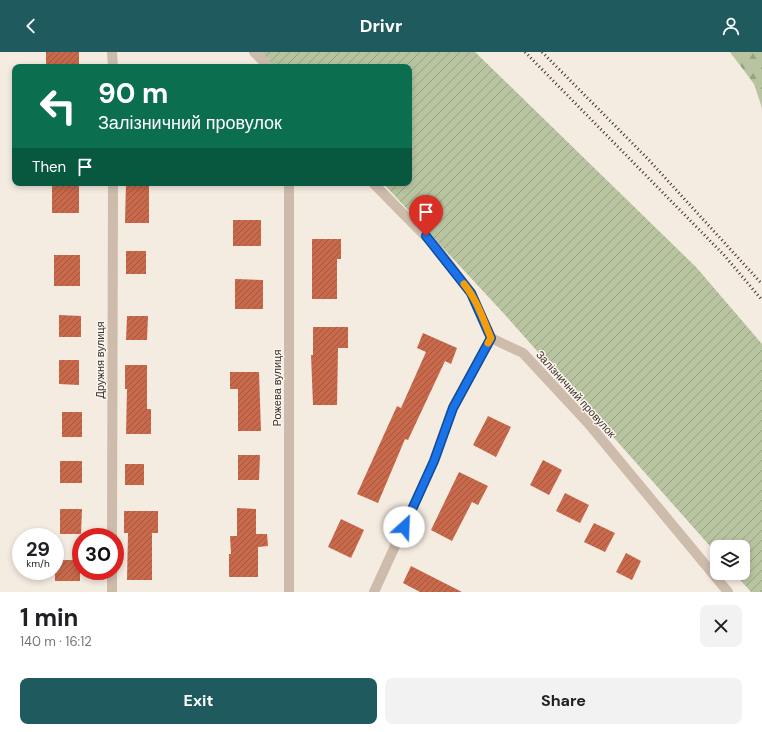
<!DOCTYPE html>
<html lang="en">
<head>
<meta charset="utf-8">
<style>
  body { margin:0; font-family:"DM Sans",sans-serif; background:#f2f2f2; color:#202124; height:100vh; display:flex; flex-direction:column; font-size:15px; white-space:nowrap }
  * { box-sizing:border-box; margin:0 }
  p { font-size:13px; color:#757577 }
  .icon { flex:none; width:22px; height:22px; fill:none; stroke:currentColor; stroke-width:2; stroke-linecap:round; stroke-linejoin:round }
  .map { position:relative; height:540px; overflow:hidden }
  .sheet { display:flex; flex-direction:column; background:#fff; flex:1 }
  .sheet>* { flex:none }
  .banner { position:absolute; left:12px; top:12px; width:400px; height:122px; border-radius:8px; box-shadow:0 2px 6px #0003; background:#0b6e4f; color:#fff; overflow:hidden }
  .controls { position:absolute; left:710px; top:488px; display:grid; gap:8px }
  .controls a { display:grid; place-items:center; width:40px; height:40px; border-radius:8px; background:#fff; box-shadow:0 2px 6px #0003; font-size:20px }
  .speed { position:absolute; left:12px; top:476px; display:flex; gap:8px; font-size:20px; font-weight:700; text-align:center }
  .speed>* { display:grid; place-content:center; width:52px; height:52px; border-radius:50%; background:#fff; box-shadow:0 2px 6px #0003; line-height:1 }
  .speed small { font-size:10px; font-weight:400 }
  .speed .limit { border:6px solid #d22; background:#fff; color:#111 }
  .pin { position:absolute; display:grid; place-items:center; width:34px; height:34px; color:#fff; margin:-41px -17px; border-radius:50% 50% 50% 0; rotate:-45deg; box-shadow:0 0 4px #0007 }
  .pin .icon { rotate:45deg }
  .me { position:absolute; width:44px; margin:-22px; rotate:25deg; stroke-linejoin:round; filter:drop-shadow(0 0 3px #0008) }
  .turn { display:flex; align-items:center; gap:14px; height:84px; padding:0 20px; font-size:18px }
  .turn .icon { width:52px; height:52px; stroke-width:2.5 }
  .turn b { display:block; font-size:28px; line-height:34px }
  .then { display:flex; align-items:center; height:38px; padding:0 20px; background:#0003; gap:8px; font-size:15px }
  .round { display:grid; place-items:center; flex:none; width:42px; height:42px; border-radius:8px; background:#f2f2f2 }
  .headline { display:flex; align-items:center; justify-content:space-between; height:68px; padding:0 20px }
  h1 { font-size:24px; font-weight:700; line-height:30px }
  .cta { display:flex; gap:8px; margin-top:auto; padding:8px 20px }
  .cta a { flex:1; height:46px; border-radius:8px; background:#1f5a5e; color:#fff; font-size:16px; font-weight:700; line-height:46px; text-align:center }
  .cta a+a { background:#f2f2f2; color:#202124 }
  header { display:flex; justify-content:space-between; align-items:center; height:52px; padding:0 20px; background:#1f5a5e; color:#fff; font-size:18px; font-weight:700 }
  .map>svg:first-child { display:block }
</style>
</head>
<body>
<header><svg class="icon" aria-label="back" viewBox="0 0 24 24"><path d="M15 5l-7 7 7 7"/></svg>Drivr<svg class="icon" aria-label="person" viewBox="0 0 24 24"><circle cx="12" cy="8" r="4"/><path d="M4 21q1-7 8-7t8 7"/></svg></header>
<div class="map">
<svg width="762" height="540" viewBox="0 0 762 540">
  <defs>
    <pattern id="forest-firs" width="22" height="20" patternUnits="userSpaceOnUse"><rect width="22" height="20" fill="#b8c4a0"/><path d="M5 1l3.5 6h-7zM16 11l3.5 6h-7z" fill="#97a083"/></pattern>
    <pattern id="garden-furrows" width="10" height="10" patternUnits="userSpaceOnUse"><rect width="10" height="10" fill="#b8c4a0"/><path d="M-1 1l2-2M0 10L10 0M9 11l2-2" fill="none" stroke="#97a083"/></pattern>
    <pattern id="building-hatch" width="6" height="6" patternUnits="userSpaceOnUse"><rect width="6" height="6" fill="#c8694b"/><path d="M-1 1l2-2M0 6l6-6M5 7l2-2" fill="none" stroke="#a4573f"/></pattern>
  </defs>
  <rect width="100%" height="100%" fill="#f4ebe1"/>
  <!-- forest -->
  <path fill="url(#forest-firs)" d="M730,0H762V56L754,32Z"/>
  <!-- garden -->
  <path fill="url(#garden-furrows)" d="M261,0H475L696,215L762,292V540H751L734,521H743V495H717V502L507,265L383,131H409V15H275Z"/>
  <!-- building -->
  <path fill="url(#building-hatch)" d="M46,0H79V15H46Z
    M52,131H79V161H52Z
    M126,131H149V171H125Z
    M233,168H261V194H233Z
    M312,187H341V207H337V247H312Z
    M126,199H146V222H126Z
    M54,203H80V234H54Z
    M235,227L263,228V257H235Z
    M59,263L81,264V285H59Z
    M127,264H148L147,288H126Z
    M313,275H348V296H338L337,353H313L311,303H313Z
    M423,281L457,296L451,312L445,309L408,388L405,387L378,451L357,442L397,354L401,356L426,300L417,296Z
    M59,308H79V333L59,332Z
    M125,313H147V357H151V382H126L127,337H125Z
    M230,320H259L261,379H238V337H230Z
    M62,360H82V385H62Z
    M488,364L511,375L496,405L473,393Z
    M238,403H260L259,428H238Z
    M543,408L562,418L549,443L530,433Z
    M60,409H82V431H60Z
    M125,412H144V433H125Z
    M459,420L488,434L478,453L472,450L452,489L431,478Z
    M565,441L589,453L580,471L556,459Z
    M237,456L256,457V482H267L268,494L258,495V525H229V502H231L230,484H237Z
    M60,457H82L81,482H60Z
    M124,459H158V481H152V528H127L128,481H124Z
    M341,467L364,478L351,506L328,495Z
    M594,471L615,481L605,500L584,490Z
    M626,501L641,509L632,528L616,520Z
    M55,508H80V529H55Z
    M411,514L462,540H420L403,531Z"/>
  <g fill="none" stroke-linecap="round" stroke-linejoin="round">
    <!-- minor -->
    <path stroke="#cdbbac" stroke-width="10" d="M112,0L113,15
      M254,0L269,15
      M289,131V540
      M373,131L436,195L471,241L491,286L523,301L588,371L728,540
      M112,485L113,131
      M112,540V519
      M374,540L434,409L453,355L491,286"/>
    <!-- rail -->
    <path stroke="#3b302b" stroke-width="3" stroke-dasharray="1 3" stroke-linecap="butt" d="M525,0L724,203L762,248
      M542,0L648,107L762,232"/>
  </g>
  <g fill="none" stroke-linecap="round" stroke-linejoin="round">
    <!-- route casing -->
    <g stroke="#114b97" stroke-width="10">
      <path id="route" d="M404,475L434,409L453,356L491,286L471,241L426,184"/>
    </g>
    <!-- route -->
    <use href="#route" stroke="#1a73e8" stroke-width="7"/>
    <!-- slow -->
    <path stroke="#f59e0b" stroke-width="7" d="M464,232C477,248 483,267 491,286L488,291"/>
  </g>
  <g text-anchor="middle" dominant-baseline="central" stroke-width="3" stroke-linejoin="round" paint-order="stroke">
    <!-- street labels -->
    <g font-size="11" fill="#3b302b" stroke="#fbf5ee">
      <text transform="translate(100 308) rotate(-90)">Дружня вулиця</text>
      <text transform="translate(277 336) rotate(-90)">Рожева вулиця</text>
      <text transform="translate(576 342) rotate(48)">Залізничний провулок</text>
    </g>
  </g>
</svg>
<div class="controls">
<a><svg class="icon" aria-label="layers" viewBox="0 0 24 24"><path d="M12 4l9 5-9 5-9-5zM3 14l9 5 9-5"/></svg></a>
</div>
<div class="speed"><div>29<small>km/h</small></div><div class="limit">30</div></div>
<div class="pin" style="left:426px;top:184px;background:#d93025"><svg class="icon" aria-label="arrive" viewBox="0 0 24 24"><path d="M6 21V4h12l-3 4 3 4H6"/></svg></div>
<svg class="me" style="left:404px;top:475px" viewBox="-20 -20 40 40"><circle r="19" fill="#fff"/><path d="M0-13L10 11 0 6-10 11z" fill="#1a73e8"/></svg>
<div class="banner">
<div class="turn"><svg class="icon" aria-label="left" viewBox="0 0 24 24"><path d="M17 20v-9H6M10 6l-5 5 5 5"/></svg><div><b>90 m</b>Залізничний провулок</div></div>
<div class="then">Then<svg class="icon" aria-label="arrive" viewBox="0 0 24 24"><path d="M6 21V4h12l-3 4 3 4H6"/></svg></div>
</div>
</div>
<section class="sheet">
<div class="headline"><div><h1>1 min</h1><p>140 m · 16:12</p></div><a class="round"><svg class="icon" aria-label="close" viewBox="0 0 24 24"><path d="M6 6l12 12M18 6L6 18"/></svg></a></div>
<div class="cta"><a>Exit</a><a>Share</a></div>
</section>
</body>
</html>
